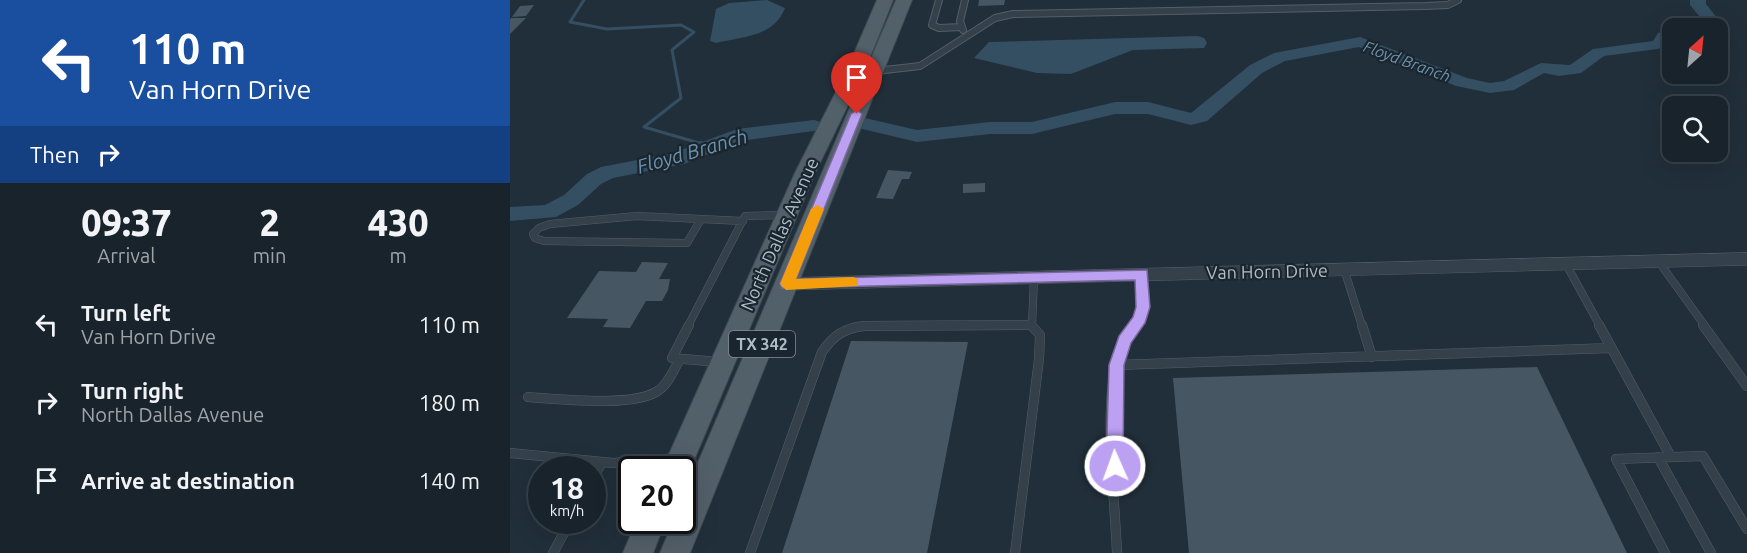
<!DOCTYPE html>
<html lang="en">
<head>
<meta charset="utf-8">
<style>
  body { margin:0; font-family:Ubuntu,sans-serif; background:#262f38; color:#f1f3f6; height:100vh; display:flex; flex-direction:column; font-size:22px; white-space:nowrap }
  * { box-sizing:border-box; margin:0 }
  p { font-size:20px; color:#9fa4a9 }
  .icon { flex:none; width:33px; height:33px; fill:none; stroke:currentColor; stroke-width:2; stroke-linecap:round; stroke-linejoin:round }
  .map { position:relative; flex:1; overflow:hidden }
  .details { display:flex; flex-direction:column; background:#19232c; width:510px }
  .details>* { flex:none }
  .top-card { background:#1a4fa0; color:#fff; overflow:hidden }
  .needle { width:39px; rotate:27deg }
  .buttons { position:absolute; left:1152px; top:18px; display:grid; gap:12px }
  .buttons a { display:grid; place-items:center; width:66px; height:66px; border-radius:12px; background:#19232c; box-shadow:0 6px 24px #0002,0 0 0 2px #374048; font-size:30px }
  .speed { position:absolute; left:18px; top:456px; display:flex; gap:12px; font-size:30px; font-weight:700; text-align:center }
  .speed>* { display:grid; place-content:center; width:78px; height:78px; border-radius:50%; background:#19232c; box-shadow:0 6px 24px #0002,0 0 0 2px #374048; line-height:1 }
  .speed small { font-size:15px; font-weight:400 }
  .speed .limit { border:3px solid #111; border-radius:9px; background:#fff; color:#111 }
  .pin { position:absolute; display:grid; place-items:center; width:51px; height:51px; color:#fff; margin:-62px -26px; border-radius:50% 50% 50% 0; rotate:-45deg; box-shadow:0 0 6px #0007 }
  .pin .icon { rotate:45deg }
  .me { position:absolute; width:66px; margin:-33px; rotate:358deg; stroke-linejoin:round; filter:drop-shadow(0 0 4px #0008) }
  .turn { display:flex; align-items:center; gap:21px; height:126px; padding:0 30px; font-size:27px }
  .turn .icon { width:78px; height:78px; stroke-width:2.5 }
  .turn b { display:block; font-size:42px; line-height:51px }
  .then { display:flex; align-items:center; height:57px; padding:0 30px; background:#0003; gap:12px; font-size:22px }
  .eta { display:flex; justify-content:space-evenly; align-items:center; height:102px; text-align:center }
  .eta b { font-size:36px; font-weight:800; line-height:42px }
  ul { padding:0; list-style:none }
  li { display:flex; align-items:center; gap:18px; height:78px; padding:0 30px }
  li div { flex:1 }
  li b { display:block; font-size:22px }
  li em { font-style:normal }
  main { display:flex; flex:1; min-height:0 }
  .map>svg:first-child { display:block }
</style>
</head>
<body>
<main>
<section class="details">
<div class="top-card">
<div class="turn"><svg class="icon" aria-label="left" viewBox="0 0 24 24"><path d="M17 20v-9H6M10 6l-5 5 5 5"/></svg><div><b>110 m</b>Van Horn Drive</div></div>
<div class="then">Then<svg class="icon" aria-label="right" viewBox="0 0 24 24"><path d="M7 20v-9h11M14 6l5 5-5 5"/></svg></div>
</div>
<div class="eta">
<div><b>09:37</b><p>Arrival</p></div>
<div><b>2</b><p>min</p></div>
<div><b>430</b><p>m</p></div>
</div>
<ul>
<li><svg class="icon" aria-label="left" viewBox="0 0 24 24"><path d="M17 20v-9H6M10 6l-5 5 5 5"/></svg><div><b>Turn left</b><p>Van Horn Drive</p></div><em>110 m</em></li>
<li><svg class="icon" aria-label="right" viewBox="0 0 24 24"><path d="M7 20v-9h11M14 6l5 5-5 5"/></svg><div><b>Turn right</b><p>North Dallas Avenue</p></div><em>180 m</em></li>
<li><svg class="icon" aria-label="arrive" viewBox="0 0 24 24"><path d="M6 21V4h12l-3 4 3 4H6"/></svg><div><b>Arrive at destination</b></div><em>140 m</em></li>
</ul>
</section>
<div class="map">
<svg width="1237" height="553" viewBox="0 0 1237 553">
  <rect width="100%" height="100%" fill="#212f3a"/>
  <!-- water -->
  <path fill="#344e62" d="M257,0L275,8C264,37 232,37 206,43L200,41L206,9L219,3Z
    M688,36L694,38L697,43L694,48L623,50L561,74L527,73L464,58L479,42Z"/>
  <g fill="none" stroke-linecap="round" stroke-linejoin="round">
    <!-- stream-far1 -->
    <path stroke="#344e62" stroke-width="3" d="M74,0L60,22L97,29L171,25L184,32L162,50L171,98L134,127L196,145"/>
    <!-- stream -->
    <path stroke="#344e62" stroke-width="4" d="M191,143L200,146"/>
    <!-- river -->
    <path fill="#344e62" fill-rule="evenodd" d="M1180,0H1196V4L1215,28L1213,31L1208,33V28H1199L1180,5Z
      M1162,29V39L1155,48L1094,56L1071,73L1049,76L1034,73L1004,90L980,93L946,86L849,47L775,61L752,73L697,121L681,125L638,114H605L522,134H480L407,142L348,128L346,124L355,118L407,130L480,122H522L605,102H638L681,113L740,65L764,53L850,37L957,78L980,83L994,81L1031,63L1060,65L1083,49L1143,41L1148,33Z
      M304,120L311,122L313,126L311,130L230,141L174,164L103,178L91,184L68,205L46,217L0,221V207L35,205L54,195L77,174L91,167L163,153L227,129Z"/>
  </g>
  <!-- building -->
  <path fill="#465763" d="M469,0H495L494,5L468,6Z
    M24,5L16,16L2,17L10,6Z
    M1,18H16L0,34V20Z
    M378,170L402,172L399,179H392L383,199L366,198Z
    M475,183V192L453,193V184Z
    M132,262L158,263L149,279H160L158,290L152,301H136L120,328L93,327L98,319L57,318L89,271L126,272Z
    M341,341L458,342L417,553H272Z
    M1027,367L1117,553H679L663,378Z"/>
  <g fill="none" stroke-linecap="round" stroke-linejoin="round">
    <!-- lane-far2 casing -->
    <g stroke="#525f68" stroke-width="8">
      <path id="lane-far2" d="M429,0L422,25L429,28L452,27
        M453,30L450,21L455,0
        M366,71L410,66L485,18L503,14L915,6L938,5L948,0"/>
    </g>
    <!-- lane-far1 casing -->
    <g stroke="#525f68" stroke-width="8">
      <path id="lane-far1" d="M127,216L191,219L177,243L34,241L25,238L23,234L29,228L40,224Z
        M191,219L233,221
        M1149,262L1195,326
        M1056,264L1090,326
        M834,269L852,326
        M178,326L235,216L275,215
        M352,326L521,325
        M522,326L524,277
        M625,326L632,309V274"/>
    </g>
    <!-- lane casing -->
    <g stroke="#525f68" stroke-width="10">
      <path id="lane" d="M179,325L162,358L209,362
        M852,325L862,357
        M1089,325L1161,457
        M1193,325L1237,386
        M606,365L1101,348
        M18,397C48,399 126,408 149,390C159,383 164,369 170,359
        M0,453L103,463L167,458
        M1148,457L1201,553
        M82,480L92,462
        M43,553L61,520
        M240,553L312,352C323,336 334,328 354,326L521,325
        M505,553L529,359L530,335L521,325
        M607,553C605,499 593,407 608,357C611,345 620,335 626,325
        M1155,553L1106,459L1193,456L1237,529"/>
    </g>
    <!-- street casing -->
    <g stroke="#525f68" stroke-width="1">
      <path id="street" d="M1237,253V265L276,290L271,288L268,284L271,280L276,278Z"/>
    </g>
    <!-- primary casing -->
    <g stroke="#3e4a53" stroke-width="2">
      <path id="primary" d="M367,0H383L354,72L305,173L176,479L172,481V470H152L285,173L336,72Z
        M386,0H402L180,553H150L164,520H172V500Z
        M127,520H156L143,553H113Z"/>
    </g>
    <!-- lane-far2 -->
    <use href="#lane-far2" stroke="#34414a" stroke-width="6"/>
    <!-- lane-far1 -->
    <use href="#lane-far1" stroke="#34414a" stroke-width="7"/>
    <!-- lane -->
    <use href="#lane" stroke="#34414a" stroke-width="9"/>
    <!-- street -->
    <use href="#street" fill="#34414a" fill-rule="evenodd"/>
    <!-- primary -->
    <use href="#primary" fill="#52606a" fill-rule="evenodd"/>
  </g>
  <!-- route -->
  <path fill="#bca0f2" stroke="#7a689d" stroke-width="1.5" d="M347,110L352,114L286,279L637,270L640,307L635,323L621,343L614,365L613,466L611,471L605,474L599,471L596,466L599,365L609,336L623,317L626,307L625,280L272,288L270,284L341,114Z"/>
  <!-- slow -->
  <path fill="#f59e0b" d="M307,205L314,209L286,279L343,277L348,279V286L276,290L270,284L301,209Z"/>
  <g text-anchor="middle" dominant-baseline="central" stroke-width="4.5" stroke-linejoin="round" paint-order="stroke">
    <!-- far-water labels -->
    <g font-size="16" font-style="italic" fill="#6f92ab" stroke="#1a262f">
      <text transform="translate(897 61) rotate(20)">Floyd Branch</text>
    </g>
    <!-- shield labels -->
    <rect fill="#1a262f" stroke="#828f99" stroke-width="1.5" x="219" y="331" width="66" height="26" rx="4.5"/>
    <g font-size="16" font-weight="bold" fill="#afbcc6">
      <text x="252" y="344">TX 342</text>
    </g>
    <!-- street labels -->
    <g font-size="18" fill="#afbcc6" stroke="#1a262f">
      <text transform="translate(269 234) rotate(-66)">North Dallas Avenue</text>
      <text transform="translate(757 271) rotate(-1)">Van Horn Drive</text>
    </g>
    <!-- water labels -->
    <g font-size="20" font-style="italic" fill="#6f92ab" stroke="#1a262f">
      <text transform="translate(182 151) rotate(-16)">Floyd Branch</text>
    </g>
  </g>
</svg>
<div class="buttons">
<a><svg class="needle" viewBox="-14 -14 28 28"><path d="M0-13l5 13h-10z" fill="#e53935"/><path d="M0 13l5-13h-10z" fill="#9fa4a9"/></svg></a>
<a><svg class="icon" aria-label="search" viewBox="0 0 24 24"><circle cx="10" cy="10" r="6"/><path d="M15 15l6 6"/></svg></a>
</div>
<div class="speed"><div>18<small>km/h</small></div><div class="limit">20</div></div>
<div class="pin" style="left:347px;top:114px;background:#d93025"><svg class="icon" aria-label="arrive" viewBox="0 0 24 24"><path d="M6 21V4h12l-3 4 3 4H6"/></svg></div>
<svg class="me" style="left:605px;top:466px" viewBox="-20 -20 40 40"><circle r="17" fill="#bca0f2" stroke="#fff" stroke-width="3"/><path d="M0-11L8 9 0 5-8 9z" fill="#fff"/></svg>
</div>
</main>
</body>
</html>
